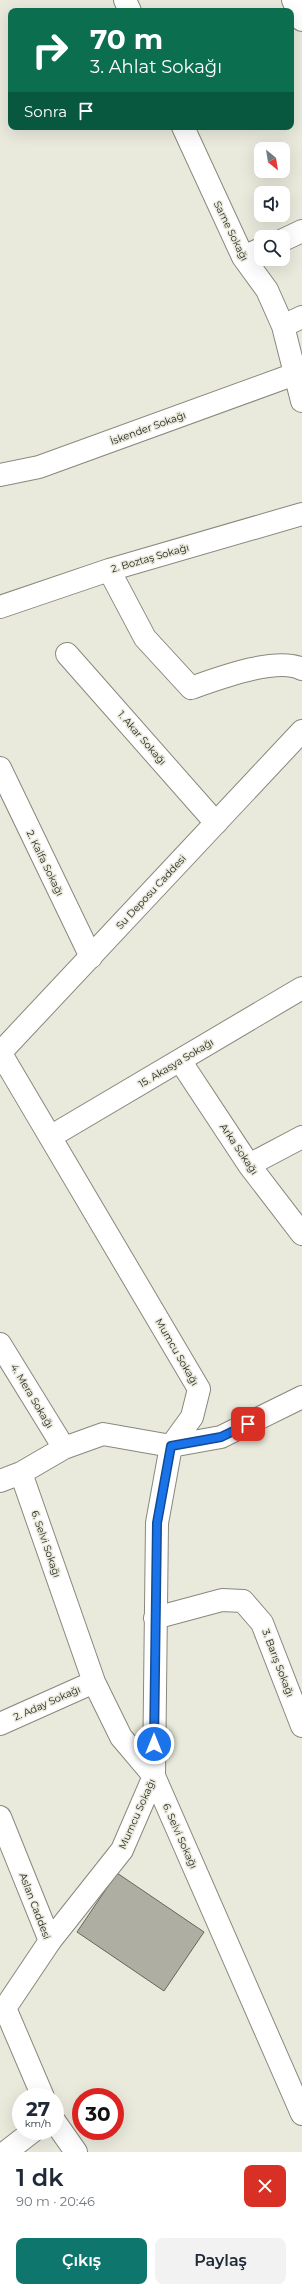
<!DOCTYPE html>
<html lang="tr">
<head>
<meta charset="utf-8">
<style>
  body { margin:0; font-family:Montserrat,sans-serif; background:#f2f2f3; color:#1f2937; height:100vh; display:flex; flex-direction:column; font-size:15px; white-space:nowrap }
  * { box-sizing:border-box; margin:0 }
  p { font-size:13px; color:#747a83 }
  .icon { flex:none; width:22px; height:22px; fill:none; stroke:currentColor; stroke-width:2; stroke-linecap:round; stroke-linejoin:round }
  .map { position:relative; height:2152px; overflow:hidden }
  .sheet { display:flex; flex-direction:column; background:#fff; flex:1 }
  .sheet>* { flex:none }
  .banner { position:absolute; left:8px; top:8px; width:286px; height:122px; border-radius:8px; box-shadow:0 4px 16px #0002; background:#0b6e4f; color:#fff; overflow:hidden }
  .needle { width:26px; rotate:150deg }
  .fabs { position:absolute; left:254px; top:142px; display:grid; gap:8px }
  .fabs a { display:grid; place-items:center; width:36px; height:36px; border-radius:8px; background:#fff; box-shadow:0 4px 16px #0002; font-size:20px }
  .speed { position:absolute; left:12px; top:2088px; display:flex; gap:8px; font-size:20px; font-weight:700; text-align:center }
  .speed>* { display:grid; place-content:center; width:52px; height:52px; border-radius:50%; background:#fff; box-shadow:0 4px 16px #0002; line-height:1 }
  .speed small { font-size:10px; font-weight:400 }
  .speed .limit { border:6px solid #d22; background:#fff; color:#111 }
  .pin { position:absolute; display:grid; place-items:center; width:34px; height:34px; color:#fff; margin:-17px; border-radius:8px; box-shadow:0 2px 6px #0006 }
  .me { position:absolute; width:44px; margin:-22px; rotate:0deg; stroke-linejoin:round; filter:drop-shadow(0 0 3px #0008) }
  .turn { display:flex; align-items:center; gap:14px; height:84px; padding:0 16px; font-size:18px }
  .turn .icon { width:52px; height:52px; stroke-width:2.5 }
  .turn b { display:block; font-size:28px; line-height:34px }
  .then { display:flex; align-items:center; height:38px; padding:0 16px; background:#0003; gap:8px; font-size:15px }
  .round { display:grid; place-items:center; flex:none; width:42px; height:42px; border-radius:8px; background:#f2f2f3 }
  .overview { display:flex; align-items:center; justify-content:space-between; height:68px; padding:0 16px }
  h1 { font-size:24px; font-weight:600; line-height:30px }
  .cta { display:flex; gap:8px; margin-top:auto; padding:8px 16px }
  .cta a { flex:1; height:46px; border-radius:8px; background:#0f766e; color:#fff; font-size:16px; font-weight:600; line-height:46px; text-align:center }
  .cta a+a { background:#f2f2f3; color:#1f2937 }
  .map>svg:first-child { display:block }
</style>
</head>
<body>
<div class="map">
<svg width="302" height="2152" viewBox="0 0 302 2152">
  <rect width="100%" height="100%" fill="#e9e9dc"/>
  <!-- building -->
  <path fill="#aeaea2" stroke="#65655a" d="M117,1873L204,1932L164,1991L77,1932Z"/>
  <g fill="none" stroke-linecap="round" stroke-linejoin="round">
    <!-- street casing -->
    <g stroke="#89887d" stroke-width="24">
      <path id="street" d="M125,0L130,11
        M293,0L302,20
        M183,127L243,257L267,290L283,326L302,401
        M283,240L302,231
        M243,257L261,249
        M283,326L302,317
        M0,475L39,467L295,374
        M109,570L145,638L191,688C217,679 277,656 302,669
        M0,607L109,570L302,514
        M67,654L216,823
        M0,768L91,957
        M0,1052L199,1389L192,1417L171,1446L157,1523L154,1776L122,1850L50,1941
        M181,1062L249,1165L302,1234
        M50,1137L302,988
        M249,1165L302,1137
        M0,1344L64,1448
        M21,1473L94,1682L121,1737L154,1776L302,2114
        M0,1481L21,1473L64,1448L103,1434L171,1446L221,1437L302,1397
        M155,1618L222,1600L243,1601L262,1623L302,1726
        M0,1724L94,1682
        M6,2152L33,2131"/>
    </g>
    <!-- secondary casing -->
    <g stroke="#89887d" stroke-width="24">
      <path id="secondary" d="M0,1053L302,731
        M0,1817L50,1941L5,2008L43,2097
        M55,2122L76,2152"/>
    </g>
    <!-- street -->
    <use href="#street" stroke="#fff" stroke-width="22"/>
    <!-- secondary -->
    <use href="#secondary" stroke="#fff" stroke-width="22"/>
  </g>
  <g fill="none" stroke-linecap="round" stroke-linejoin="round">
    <!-- route casing -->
    <g stroke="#114b97" stroke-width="10">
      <path id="route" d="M154,1744L157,1523L171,1446L221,1437L248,1424"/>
    </g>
    <!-- route -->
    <use href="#route" stroke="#1a73e8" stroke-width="7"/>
  </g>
  <g text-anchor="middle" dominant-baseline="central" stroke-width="3" stroke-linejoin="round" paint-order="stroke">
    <!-- street labels -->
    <g font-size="10" fill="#272722" stroke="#e9e9dc">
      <text transform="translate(231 231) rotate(64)">Same Sokağı</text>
      <text transform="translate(148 428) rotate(-20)">İskender Sokağı</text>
      <text transform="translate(150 558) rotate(-16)">2. Boztaş Sokağı</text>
      <text transform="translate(142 738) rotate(49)">1. Akar Sokağı</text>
      <text transform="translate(45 863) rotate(64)">2. Kalfa Sokağı</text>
      <text transform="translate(151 892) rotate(-47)">Su Deposu Caddesi</text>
      <text transform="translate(176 1063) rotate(-31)">15. Akasya Sokağı</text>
      <text transform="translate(239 1149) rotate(56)">Arka Sokağı</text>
      <text transform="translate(177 1352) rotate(60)">Mumcu Sokağı</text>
      <text transform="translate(32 1396) rotate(59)">4. Mera Sokağı</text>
      <text transform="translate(46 1544) rotate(71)">6. Selvi Sokağı</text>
      <text transform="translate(278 1663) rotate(69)">3. Barış Sokağı</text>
      <text transform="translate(47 1703) rotate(-24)">2. Aday Sokağı</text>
      <text transform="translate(137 1814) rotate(-66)">Mumcu Sokağı</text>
      <text transform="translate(180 1836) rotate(66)">6. Selvi Sokağı</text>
      <text transform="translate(35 1906) rotate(69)">Aslan Caddesi</text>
    </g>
  </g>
</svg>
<div class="fabs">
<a><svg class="needle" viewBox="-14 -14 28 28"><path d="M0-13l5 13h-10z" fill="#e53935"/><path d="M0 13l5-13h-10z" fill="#747a83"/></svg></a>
<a><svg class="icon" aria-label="sound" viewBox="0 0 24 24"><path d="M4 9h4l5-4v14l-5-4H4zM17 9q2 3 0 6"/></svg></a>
<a><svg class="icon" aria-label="search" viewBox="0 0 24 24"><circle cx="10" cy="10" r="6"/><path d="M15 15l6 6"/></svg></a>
</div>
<div class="speed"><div>27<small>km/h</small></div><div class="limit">30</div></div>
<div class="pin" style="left:248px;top:1424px;background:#d93025"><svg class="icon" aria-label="arrive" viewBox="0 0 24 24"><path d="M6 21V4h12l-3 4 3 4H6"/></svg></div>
<svg class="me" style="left:154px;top:1744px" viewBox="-20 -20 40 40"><circle r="17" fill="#1a73e8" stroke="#fff" stroke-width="3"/><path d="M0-11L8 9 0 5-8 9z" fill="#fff"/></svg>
<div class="banner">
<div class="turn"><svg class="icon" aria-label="right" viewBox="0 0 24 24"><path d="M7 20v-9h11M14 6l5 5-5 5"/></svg><div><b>70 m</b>3. Ahlat Sokağı</div></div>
<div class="then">Sonra<svg class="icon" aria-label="arrive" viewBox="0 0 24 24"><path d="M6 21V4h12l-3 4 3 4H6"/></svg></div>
</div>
</div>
<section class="sheet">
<div class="overview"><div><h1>1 dk</h1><p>90 m · 20:46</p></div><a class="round" style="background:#d93025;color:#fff"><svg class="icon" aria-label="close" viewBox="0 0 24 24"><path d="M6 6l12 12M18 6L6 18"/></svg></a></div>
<div class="cta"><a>Çıkış</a><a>Paylaş</a></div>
</section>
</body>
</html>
